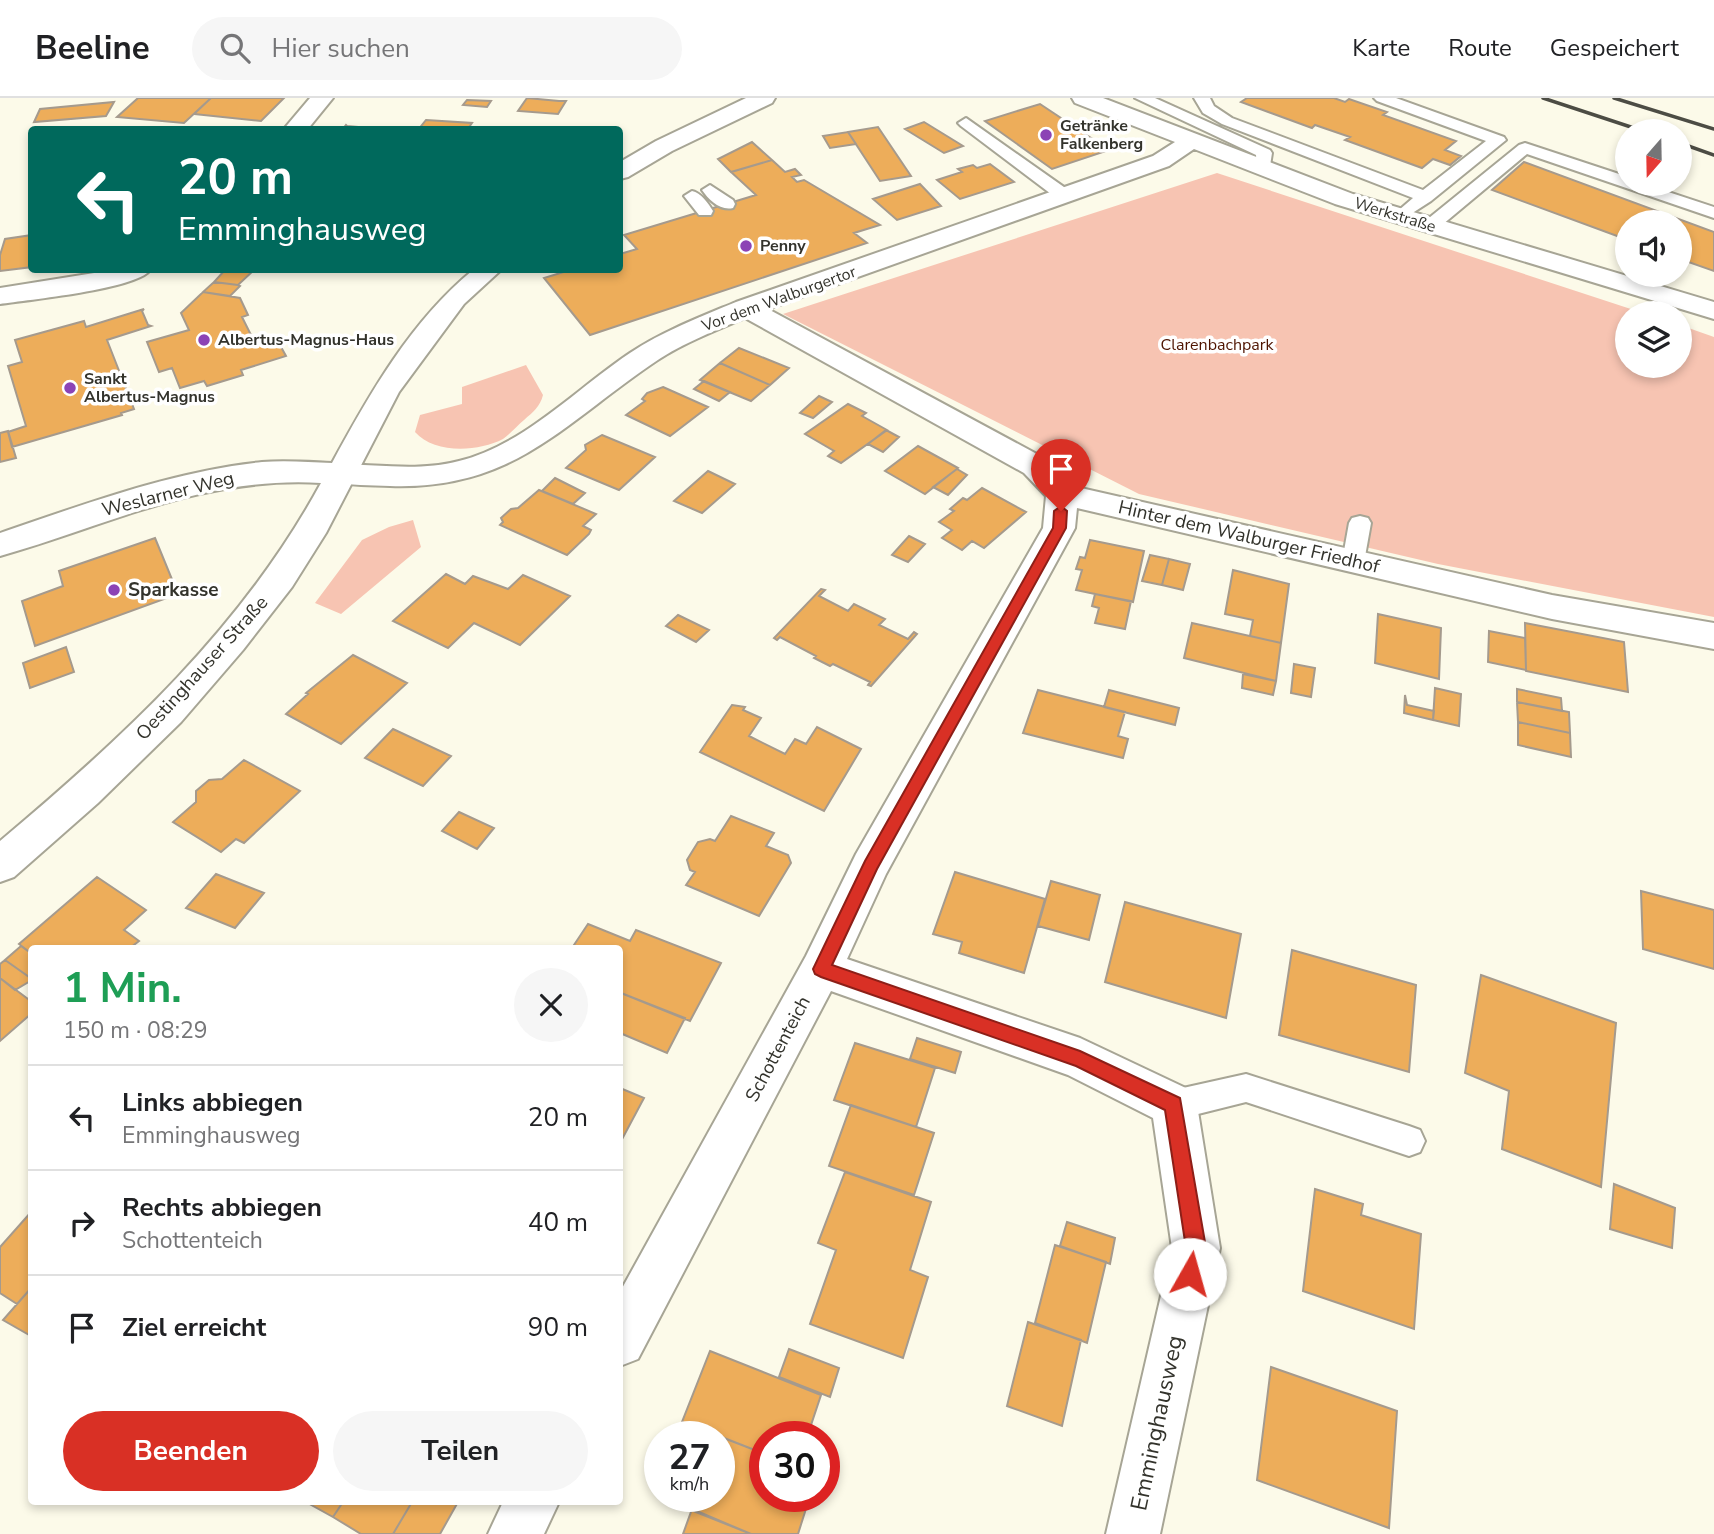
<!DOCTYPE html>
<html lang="de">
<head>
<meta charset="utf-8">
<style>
  body { margin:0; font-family:"Nunito Sans",sans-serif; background:#f6f6f6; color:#202124; height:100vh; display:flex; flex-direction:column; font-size:26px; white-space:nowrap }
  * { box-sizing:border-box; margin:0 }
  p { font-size:23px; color:#757577 }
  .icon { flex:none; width:38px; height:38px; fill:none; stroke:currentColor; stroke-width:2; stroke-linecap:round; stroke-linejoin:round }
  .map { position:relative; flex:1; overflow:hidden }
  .sheet { position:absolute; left:28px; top:847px; width:595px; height:560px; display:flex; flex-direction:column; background:#fff; border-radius:7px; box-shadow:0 4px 10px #0003 }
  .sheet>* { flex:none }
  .guide { position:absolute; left:28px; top:28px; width:595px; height:147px; border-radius:7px; box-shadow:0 4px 10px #0003; background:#00695c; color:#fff; overflow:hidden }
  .needle { width:46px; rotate:200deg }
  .controls { position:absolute; left:1615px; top:21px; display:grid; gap:14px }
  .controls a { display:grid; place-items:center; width:77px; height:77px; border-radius:50%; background:#fff; box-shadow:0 4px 10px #0003; font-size:35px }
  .speed { position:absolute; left:644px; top:1323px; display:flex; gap:14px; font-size:35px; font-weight:700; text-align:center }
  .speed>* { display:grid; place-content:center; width:91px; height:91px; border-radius:50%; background:#fff; box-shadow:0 4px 10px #0003; line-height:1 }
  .speed small { font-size:18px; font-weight:400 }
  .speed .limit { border:10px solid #d22; background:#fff; color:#111 }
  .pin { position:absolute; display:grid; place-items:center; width:60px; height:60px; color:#fff; margin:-72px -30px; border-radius:50% 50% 50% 0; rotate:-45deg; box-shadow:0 0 7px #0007 }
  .pin .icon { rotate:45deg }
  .me { position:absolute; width:77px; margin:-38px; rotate:7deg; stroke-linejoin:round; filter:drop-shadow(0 0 5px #0008) }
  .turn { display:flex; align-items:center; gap:24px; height:147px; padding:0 35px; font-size:32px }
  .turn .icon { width:91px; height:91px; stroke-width:2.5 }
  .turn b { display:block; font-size:49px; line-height:60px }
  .round { display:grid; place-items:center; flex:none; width:74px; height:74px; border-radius:37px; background:#f6f6f6 }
  .summary { display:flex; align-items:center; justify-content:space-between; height:119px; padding:0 35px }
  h1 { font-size:42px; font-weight:700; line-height:52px; color:#1e9e55 }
  .action { display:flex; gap:14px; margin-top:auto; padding:14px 35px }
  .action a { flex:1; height:80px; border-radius:42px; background:#d93025; color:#fff; font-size:28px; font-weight:700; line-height:80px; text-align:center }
  .action a+a { background:#f6f6f6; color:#202124 }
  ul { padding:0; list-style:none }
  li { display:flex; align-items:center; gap:21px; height:105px; padding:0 35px; border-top:2px solid #e0e0e0 }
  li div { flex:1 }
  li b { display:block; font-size:26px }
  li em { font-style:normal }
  header { display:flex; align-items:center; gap:42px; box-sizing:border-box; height:98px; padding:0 35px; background:#fff; border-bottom:2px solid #e0e0e0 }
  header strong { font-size:33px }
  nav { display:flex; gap:38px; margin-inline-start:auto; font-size:24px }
  .search { width:490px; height:63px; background:#f6f6f6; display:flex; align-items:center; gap:18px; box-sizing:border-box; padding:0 24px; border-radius:38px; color:#757577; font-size:26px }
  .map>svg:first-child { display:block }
</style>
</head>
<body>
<header>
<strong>Beeline</strong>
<div class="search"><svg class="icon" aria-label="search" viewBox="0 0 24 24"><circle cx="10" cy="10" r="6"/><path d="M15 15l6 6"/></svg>Hier suchen</div>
<nav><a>Karte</a><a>Route</a><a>Gespeichert</a></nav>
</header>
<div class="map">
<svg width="1714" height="1436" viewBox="0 0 1714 1436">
  <rect width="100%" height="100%" fill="#fcfae9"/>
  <!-- green -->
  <path fill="#f7c4b2" d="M1217,75L1643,215H1628V268H1680V227L1714,239V519L1438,466L1139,396L783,216Z
    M526,267L543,297C540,309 533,314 524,322C517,328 510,336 503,341C478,354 434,356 415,334L420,317L462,306V289Z
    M413,422L421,449L341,516L315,505L362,442L389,429Z"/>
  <!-- building -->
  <path fill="#edad5a" stroke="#a59a8d" stroke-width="2" d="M138,0H211L184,25L117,19Z
    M211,0H284L261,23L194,16Z
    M527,0L559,3H566L558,16L518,13Z
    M1247,0H1334L1345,4L1349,1L1387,14L1383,17L1456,43L1445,52L1461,58L1450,67L1433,61L1422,70L1345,42L1350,39L1315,27L1312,30L1241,4Z
    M467,2L491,3L487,9L463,7Z
    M114,4L106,18L34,24L40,11Z
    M1040,6L1109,52L1052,71L985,23Z
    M426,22L472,25L467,32H418Z
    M924,24L963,48L944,55L905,31Z
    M346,27L347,28L392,32H342Z
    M878,29L911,78L880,83L848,34Z
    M848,34L856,46L830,50L823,38Z
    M752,44L772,62L731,74L718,61Z
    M772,62L785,74L795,71L801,77L792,79L797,84L804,82L880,127L854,135L867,145L590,237L544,180L570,172H620V156L637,151L624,137L756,97L731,74Z
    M1524,64L1714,134V173L1680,161V124H1628V142L1492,92Z
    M990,66L1014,84L960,101L937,82L962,74L958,71L973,67L977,70Z
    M920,86L941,108L897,122L873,101Z
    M32,137V169L0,173V157L5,141Z
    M225,172H254L238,187L214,184Z
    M214,184L238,187L240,188L230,198L203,194Z
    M203,194L240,200L248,217L242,219L256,247L276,240L286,258L241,272L243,277L207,288L204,283L180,290L172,270L159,274L147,244L189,232L181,215Z
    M144,211L142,213L148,227L151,228L107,242L134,311L121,315L122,317L12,349L8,334L26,328L8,268L22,264L15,242L84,223L86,229Z
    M739,250L789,270L770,287L720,265Z
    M720,265L770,287L751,303L700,282Z
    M704,283L730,294L719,303L694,291Z
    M663,289L708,309L670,338L626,317L645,303L642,301L647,295Z
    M819,298L832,304L813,320L800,315Z
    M848,306L866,315L862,318L887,332L841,365L828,358L834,353L805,336Z
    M886,332L899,339L883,354L868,346Z
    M8,333L16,360L0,364V335Z
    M602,337L655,359L619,392L566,370L586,352L585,347Z
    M918,348L958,370L925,396L885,373Z
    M957,371L967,377L948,397L933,389Z
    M708,373L735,386L702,415L674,403Z
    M555,380L585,395L573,406L542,393Z
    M982,390L1026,414L984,450L972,443L962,452L942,440L952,432L939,424L954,413L950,411L963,400L967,402Z
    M539,392L596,416L583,428L591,432L589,436L567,457L500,427L503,424L501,420L511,411L518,410Z
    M909,438L925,446L908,464L892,457Z
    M155,440L178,496L35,548L22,503L63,488L59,473Z
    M1090,442L1144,453L1133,504L1076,492L1082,472L1076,471L1080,459L1085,460Z
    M1150,457L1169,461L1162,487L1142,483Z
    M1169,461L1190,466L1183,492L1162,487Z
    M1233,472L1289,486L1281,545L1250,538L1253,522L1225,516Z
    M446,476L465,486L473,478L508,491L523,477L570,498L520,547L474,525L448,550L393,523Z
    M821,491L825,492L819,498L848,513L854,506L885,521L879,527L908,541L914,534L917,536L871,588L868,587L870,584L833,566L830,568L814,560L816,558L780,539L777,542L774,540Z
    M1095,496L1131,503L1125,531L1095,525L1099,510L1092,508Z
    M1378,516L1441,530L1439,581L1375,565Z
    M678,517L709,532L696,544L666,528Z
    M1192,525L1281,545L1276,583L1184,560Z
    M1525,525L1624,544L1628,594L1526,573Z
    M1489,533L1525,540L1526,572L1488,564Z
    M66,549L74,574L30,590L23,565Z
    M353,557L407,585L341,646L286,616L308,596L306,595Z
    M1294,566L1315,570L1311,599L1291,595Z
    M1243,576L1276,583L1273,597L1242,590Z
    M1435,590L1461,596L1459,628L1433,622Z
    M1517,591L1561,600L1562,613L1517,604Z
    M1038,592L1125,614L1118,638L1128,641L1123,660L1023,635Z
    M1109,592L1179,610L1175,627L1104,609Z
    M1405,597L1407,607L1434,613L1433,622L1404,615Z
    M1517,604L1569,614L1570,635L1518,624Z
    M732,607L745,609L743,612L761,620L749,638L785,656L795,641L806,646L817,629L861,651L824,713L700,654Z
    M1518,624L1570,635L1571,659L1518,647Z
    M393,631L451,658L423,688L365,660Z
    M244,662L300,693L244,745L236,741L221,754L173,724L196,704V693L209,682L222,681Z
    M459,714L494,730L477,751L442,733Z
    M731,718L774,735L766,748L788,757L791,765L759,818L686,787L695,774L690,772L687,762L698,744L710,741L715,743Z
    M955,774L1045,801L1024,875L959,855L962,844L933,836Z
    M216,776L264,795L235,830L186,810Z
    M97,779L146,812L124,832L139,843L130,850H32V856L19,846Z
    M1051,783L1100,797L1089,842L1038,828Z
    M1641,793L1714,812V871L1643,851Z
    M1125,804L1241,836L1226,920L1105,884Z
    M588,826L630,843L636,832L721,865L690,923L621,895L620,898V850H572Z
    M21,848L32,856V881L5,862Z
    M1292,852L1416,887L1409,974L1279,937Z
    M5,862L32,881V882L15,892L0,880V866Z
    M1481,877L1616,925L1601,1089L1502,1051L1509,993L1465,975Z
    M0,880L32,904V915L0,943Z
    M621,895L685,920L667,955L620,935Z
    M917,940L961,954L955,975L910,961Z
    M855,945L935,970L916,1029L834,1002Z
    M620,990L644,1000L620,1045Z
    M851,1007L934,1035L914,1097L829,1068Z
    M845,1074L931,1104L910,1172L928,1179L903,1260L810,1226L836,1152L818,1145Z
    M1614,1086L1675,1110L1672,1150L1610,1131Z
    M1315,1091L1363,1106L1361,1117L1421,1136L1414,1231L1303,1193Z
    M32,1113V1189L17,1206L0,1195V1149Z
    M1067,1124L1115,1140L1110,1166L1060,1148Z
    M1055,1147L1106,1164L1087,1245L1035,1225Z
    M32,1189V1237L31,1238L3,1222Z
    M1028,1224L1081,1242L1062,1328L1007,1308Z
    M789,1251L839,1270L830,1299L779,1279Z
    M710,1253L821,1297L807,1339H765V1356L682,1324Z
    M1271,1269L1397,1313L1389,1430L1257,1382Z
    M701,1331L765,1356V1398H810L798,1436H751L673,1405L676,1398H719V1339H698Z
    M306,1404H343L333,1419Z
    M343,1404H412L393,1436H361L333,1419Z
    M412,1404H458L440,1436H393Z
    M692,1411L751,1436H683Z"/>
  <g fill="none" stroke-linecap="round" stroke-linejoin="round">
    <!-- lane casing -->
    <g stroke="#a7a595" stroke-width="4">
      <path id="lane" d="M1135,0H1155L1270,52L1272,55L1269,74H1257L1256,57Z
        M1194,0H1210L1214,8L1232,20L1423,92L1486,43L1377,3L1374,0H1396L1504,39L1506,42L1431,103L1400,123L1392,118L1413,100L1222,26L1203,15Z
        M966,20L1071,94L1073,98L1071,102H1059L961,28L958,25Z
        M1525,45L1628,79V86H1644L1714,109V120L1527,56L1436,132H1424L1421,128L1424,124L1519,47Z
        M710,87L733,102L735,106L733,110C720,113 709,102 702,92Z
        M692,93C701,95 708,105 713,113L711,117H699L684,98Z
        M1360,418L1368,420L1371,425L1364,464L1361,469L1353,472L1345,469L1342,464L1349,425L1352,420Z
        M1246,976L1409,1028L1420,1032L1425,1043L1420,1054L1409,1058L1246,1004L1174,1022L1163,1017L1159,1007L1163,997L1174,992Z"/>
    </g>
    <!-- street casing -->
    <g stroke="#a7a595" stroke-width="4">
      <path id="street" d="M310,0H333L307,32H283Z
        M1072,0H1103L1353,96L1714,204V221L1335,106L1194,51L1169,68L768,211L1046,361L1072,388L1552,497L1714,525V551L1552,521L1077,410L1075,430L886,776L847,861L1080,940L1190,992L1197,1007L1220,1150L1160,1436H1106L1172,1150L1153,1020L1068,977L831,893L638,1261L620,1268V1194L806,858L856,756L1043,430L1046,398L1024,375L745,220C712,234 678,247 649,268C558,331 510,392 390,388C370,387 350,388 331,383L327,376L331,369L342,366C380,367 422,373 459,363C524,347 576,291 630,255C663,233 700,219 736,204L1153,58L1175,44L1075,5Z
        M113,172H150C137,191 27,202 0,206V190Z
        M503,1404H559L544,1436H488Z"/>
    </g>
    <!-- secondary casing -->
    <g stroke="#a7a595" stroke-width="4">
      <path id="secondary" d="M746,0H775L772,5L672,53L628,79L620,81V64L656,43Z
        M473,172H501L464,206L399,294L326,435L292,489L243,552L181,624L98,705L14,779L0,784V743C124,639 243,529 321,385C202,378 110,427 0,458V435C85,406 173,373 262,364C285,362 309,364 332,365C370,295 411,223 473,172Z"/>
    </g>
    <!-- lane -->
    <use href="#lane" fill="#fff" fill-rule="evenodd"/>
    <!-- street -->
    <use href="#street" fill="#fff" fill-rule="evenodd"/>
    <!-- secondary -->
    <use href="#secondary" fill="#fff" fill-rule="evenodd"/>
    <!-- rail -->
    <path stroke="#4c4c44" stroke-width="3.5" d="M1543,0L1643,33
      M1614,0L1714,31
      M1680,45L1714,57"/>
  </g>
  <!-- route -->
  <path fill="#d93025" stroke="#8d1f18" stroke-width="2" d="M1061,408L1067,413L1066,430L877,771L832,867L1080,953L1180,1000L1206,1150L1197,1183L1190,1186L1183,1183L1180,1176L1186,1150L1165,1012L1076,968L821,879L815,876L813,871L865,763L1053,430L1054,413Z"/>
  <!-- markers -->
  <g fill="#8c43b5" stroke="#fff" stroke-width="2.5">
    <circle cx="1046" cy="37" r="7"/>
    <circle cx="746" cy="148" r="7"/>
    <circle cx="204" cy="242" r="7"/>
    <circle cx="70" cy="290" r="7"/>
    <circle cx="114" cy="492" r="7"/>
  </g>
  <g text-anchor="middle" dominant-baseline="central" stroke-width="7" stroke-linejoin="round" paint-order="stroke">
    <!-- far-poi labels -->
    <g font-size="16" font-weight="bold" fill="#33332c" stroke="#fff" text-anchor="start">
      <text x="1060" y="28">Getränke<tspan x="1060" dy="18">Falkenberg</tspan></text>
      <text x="760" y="148">Penny</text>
      <text x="218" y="242">Albertus-Magnus-Haus</text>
      <text x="84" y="281">Sankt<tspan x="84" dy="18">Albertus-Magnus</tspan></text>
    </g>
    <!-- far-street labels -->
    <g font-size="16" fill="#33332c" stroke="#fff">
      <text transform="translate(1395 117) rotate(17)">Werkstraße</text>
      <text transform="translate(779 201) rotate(-20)">Vor dem Walburgertor</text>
    </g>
    <!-- far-park labels -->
    <g font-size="16" fill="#4e1400" stroke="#fff">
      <text x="1217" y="247">Clarenbachpark</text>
    </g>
    <!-- street labels -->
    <g font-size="19" fill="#33332c" stroke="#fff">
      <text transform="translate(168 396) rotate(-14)">Weslarner Weg</text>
      <text transform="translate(1249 439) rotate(13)">Hinter dem Walburger Friedhof</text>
      <text transform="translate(202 570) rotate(-48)">Oestinghauser Straße</text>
      <text transform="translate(778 951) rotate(-62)">Schottenteich</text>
    </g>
    <!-- poi labels -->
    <g font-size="19" font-weight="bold" fill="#33332c" stroke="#fff" text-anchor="start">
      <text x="128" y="492">Sparkasse</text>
    </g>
    <!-- near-street labels -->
    <g font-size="23" fill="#33332c" stroke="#fff">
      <text transform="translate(1157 1325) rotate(-78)">Emminghausweg</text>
    </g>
  </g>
</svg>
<div class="controls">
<a><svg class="needle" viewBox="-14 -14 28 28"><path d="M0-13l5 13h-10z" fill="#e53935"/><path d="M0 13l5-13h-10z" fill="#757577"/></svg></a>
<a><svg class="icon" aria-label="sound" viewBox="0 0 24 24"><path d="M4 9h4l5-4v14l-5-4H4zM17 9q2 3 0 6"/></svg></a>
<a><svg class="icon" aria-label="layers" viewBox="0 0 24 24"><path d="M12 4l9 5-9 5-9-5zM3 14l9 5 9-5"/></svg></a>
</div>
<div class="speed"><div>27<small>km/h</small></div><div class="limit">30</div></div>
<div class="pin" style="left:1061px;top:413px;background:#d93025"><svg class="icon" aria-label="arrive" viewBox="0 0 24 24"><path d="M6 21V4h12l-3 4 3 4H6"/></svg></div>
<svg class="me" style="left:1190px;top:1176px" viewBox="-20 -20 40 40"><circle r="19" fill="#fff"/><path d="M0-13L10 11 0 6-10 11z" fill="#d93025"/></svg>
<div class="guide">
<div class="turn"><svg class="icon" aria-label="left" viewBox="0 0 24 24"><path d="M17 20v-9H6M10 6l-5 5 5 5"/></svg><div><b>20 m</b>Emminghausweg</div></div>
</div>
<section class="sheet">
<div class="summary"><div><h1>1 Min.</h1><p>150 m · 08:29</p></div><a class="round"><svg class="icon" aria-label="close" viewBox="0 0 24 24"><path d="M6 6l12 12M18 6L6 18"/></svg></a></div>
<ul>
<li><svg class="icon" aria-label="left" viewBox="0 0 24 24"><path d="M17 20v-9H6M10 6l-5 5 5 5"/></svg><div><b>Links abbiegen</b><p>Emminghausweg</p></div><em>20 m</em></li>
<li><svg class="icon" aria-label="right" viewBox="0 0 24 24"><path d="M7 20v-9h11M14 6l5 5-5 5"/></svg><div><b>Rechts abbiegen</b><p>Schottenteich</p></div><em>40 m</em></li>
<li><svg class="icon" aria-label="arrive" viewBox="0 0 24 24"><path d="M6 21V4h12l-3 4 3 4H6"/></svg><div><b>Ziel erreicht</b></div><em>90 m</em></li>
</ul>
<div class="action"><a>Beenden</a><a>Teilen</a></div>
</section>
</div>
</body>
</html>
